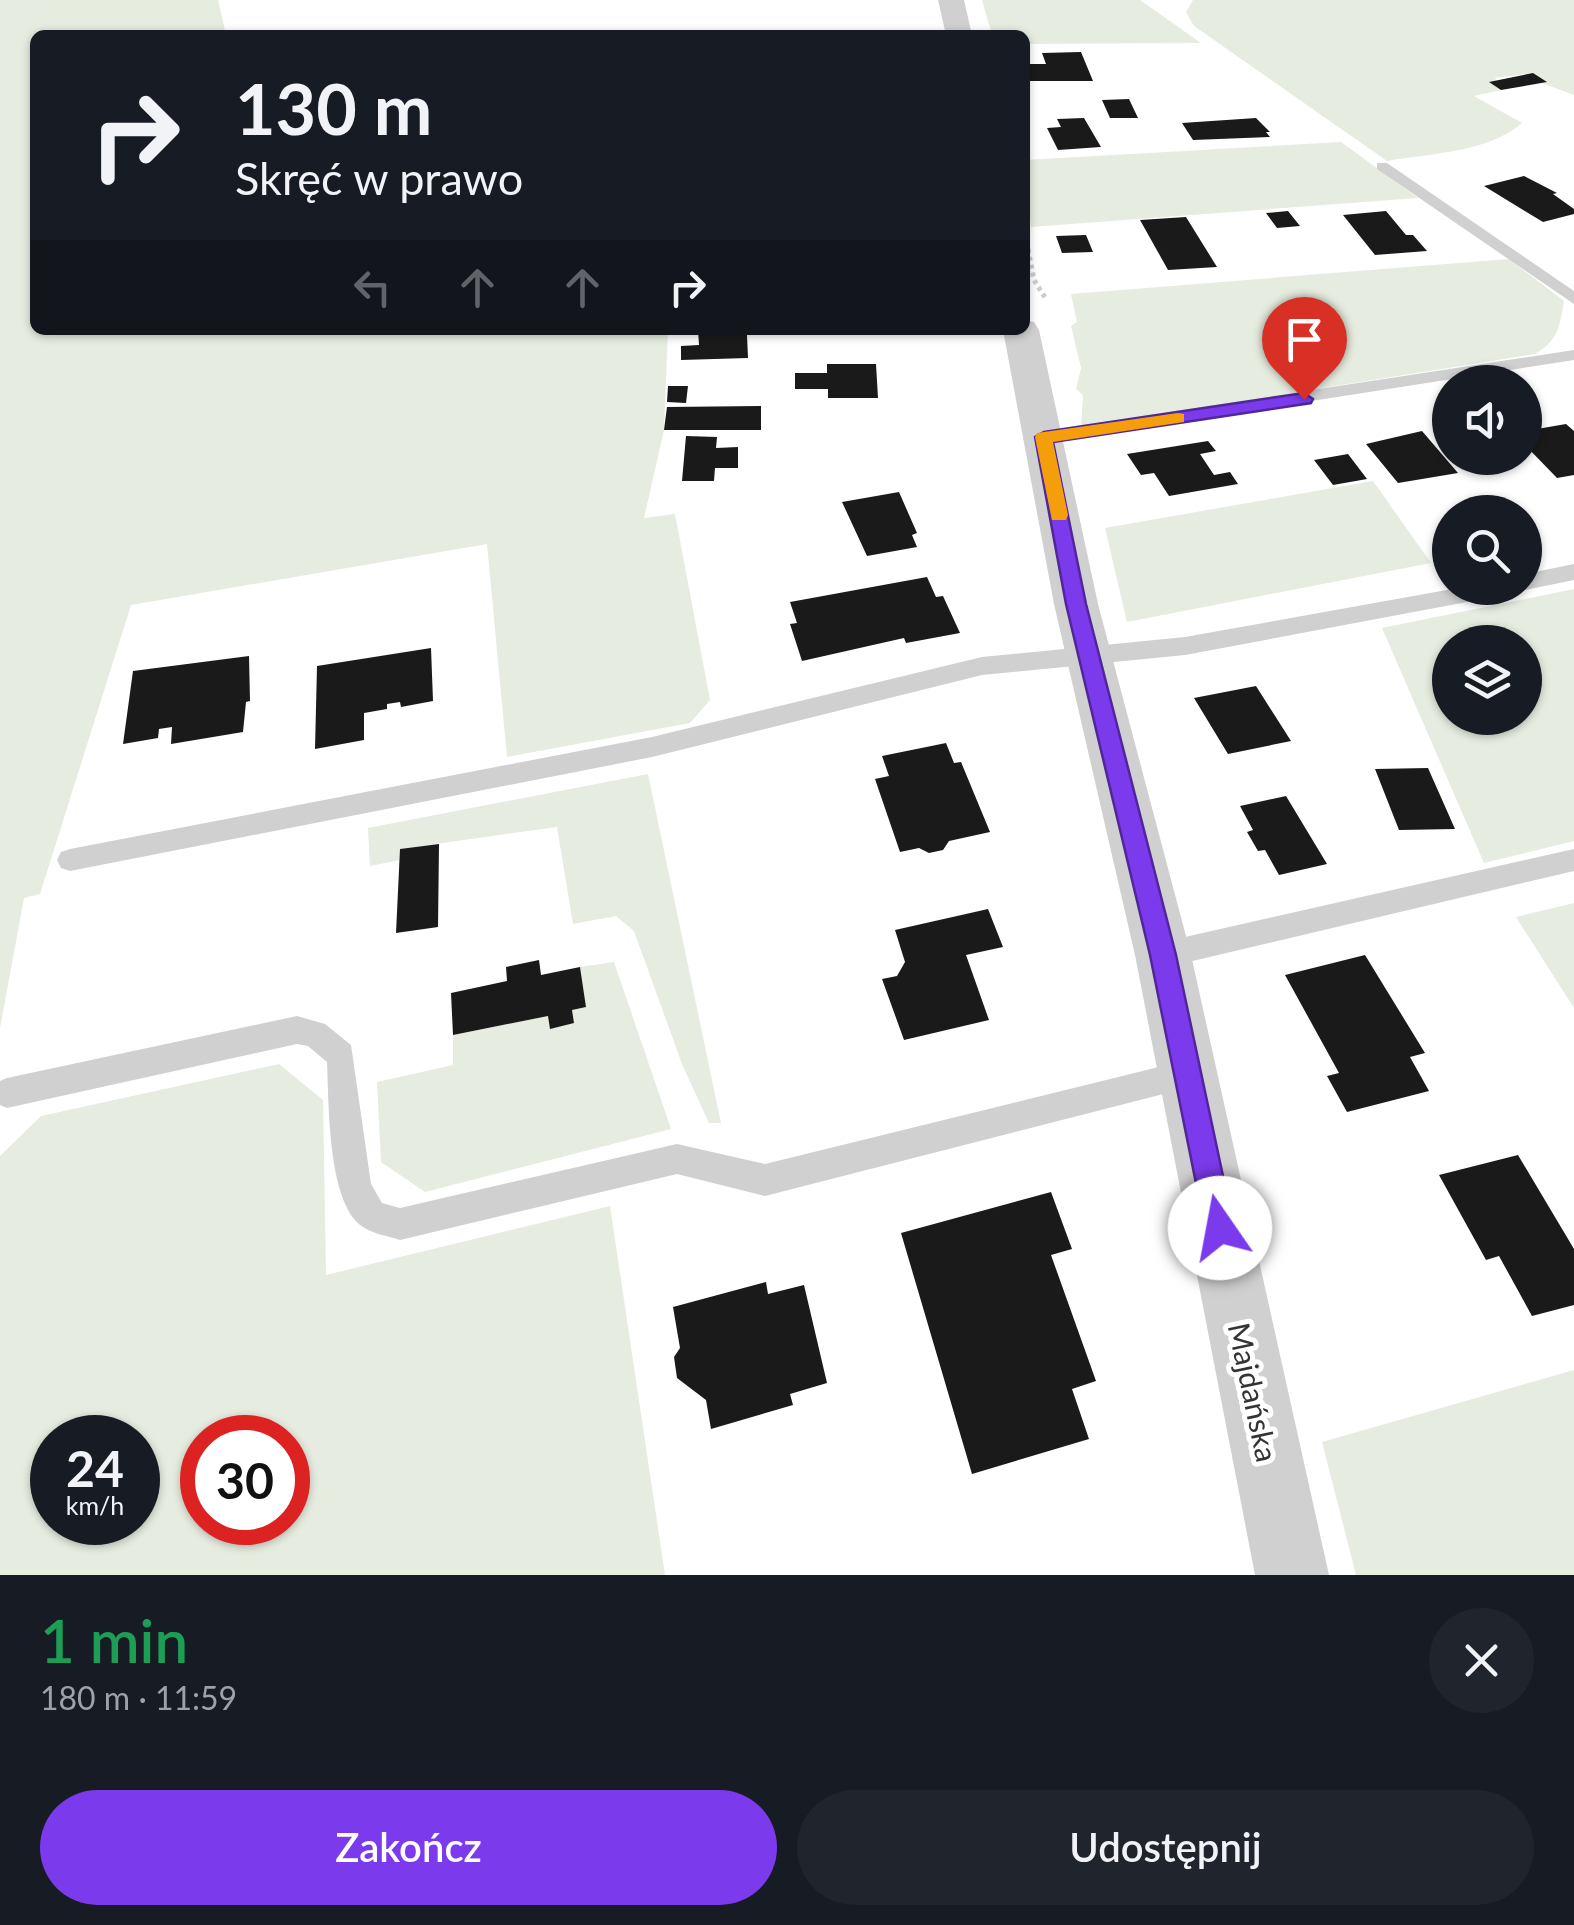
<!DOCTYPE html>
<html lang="pl">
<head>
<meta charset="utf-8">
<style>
  body { margin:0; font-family:Lato,sans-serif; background:#20242c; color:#f1f3f6; height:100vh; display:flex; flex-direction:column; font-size:38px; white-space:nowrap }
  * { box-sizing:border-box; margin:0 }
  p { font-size:32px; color:#9ea1a6 }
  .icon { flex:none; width:55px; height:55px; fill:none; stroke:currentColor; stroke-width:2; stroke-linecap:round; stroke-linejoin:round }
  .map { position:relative; height:1575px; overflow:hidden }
  .drawer { display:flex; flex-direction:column; background:#171b24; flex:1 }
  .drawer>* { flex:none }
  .top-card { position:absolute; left:30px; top:30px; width:1000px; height:305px; border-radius:15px; box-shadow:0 2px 8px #0004; background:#171b24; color:#f1f3f6; overflow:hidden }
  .fabs { position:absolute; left:1432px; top:365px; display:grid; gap:20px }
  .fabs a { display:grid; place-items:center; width:110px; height:110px; border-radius:50%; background:#171b24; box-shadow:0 2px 8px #0004; font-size:50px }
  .speed { position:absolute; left:30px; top:1415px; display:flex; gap:20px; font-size:50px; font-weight:700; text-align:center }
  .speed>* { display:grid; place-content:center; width:130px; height:130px; border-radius:50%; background:#171b24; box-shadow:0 2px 8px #0004; line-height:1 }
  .speed small { font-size:25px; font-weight:400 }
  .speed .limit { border:15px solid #d22; background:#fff; color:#111 }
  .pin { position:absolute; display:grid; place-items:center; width:85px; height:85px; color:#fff; margin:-102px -42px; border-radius:50% 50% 50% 0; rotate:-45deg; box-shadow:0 0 10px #0007 }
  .pin .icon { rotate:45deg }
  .me { position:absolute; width:110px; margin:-55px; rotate:348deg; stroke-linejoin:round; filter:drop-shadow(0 0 8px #0008) }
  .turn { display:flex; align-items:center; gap:35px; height:210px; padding:0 40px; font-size:45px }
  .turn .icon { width:130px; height:130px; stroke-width:2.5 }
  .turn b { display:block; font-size:70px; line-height:85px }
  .lanes { display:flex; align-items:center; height:95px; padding:0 40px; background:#0003; justify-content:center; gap:50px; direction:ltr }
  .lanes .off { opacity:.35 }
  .round { display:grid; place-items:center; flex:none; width:105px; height:105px; border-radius:52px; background:#20242c }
  .headline { display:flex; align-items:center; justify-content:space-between; height:170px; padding:0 40px }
  h1 { font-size:60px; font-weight:600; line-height:75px; color:#1e9e55 }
  .primary-button { display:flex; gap:20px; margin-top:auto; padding:20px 40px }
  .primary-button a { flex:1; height:115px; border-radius:60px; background:#7c3aed; color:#fff; font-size:40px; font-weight:600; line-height:115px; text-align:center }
  .primary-button a+a { background:#20242c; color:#f1f3f6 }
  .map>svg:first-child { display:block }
</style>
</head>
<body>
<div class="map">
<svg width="1574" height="1575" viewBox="0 0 1574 1575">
  <rect width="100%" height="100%" fill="#fff"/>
  <!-- green -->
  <path fill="#e6ecdf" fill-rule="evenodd" d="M0,0H218L226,35H35V330H668L664,430L644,518L675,514L710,700L690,723L507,757L487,544L131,605L40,894L24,898L0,1028Z
    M982,0H1140L1201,43L1025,44V35H992Z
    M1193,0H1574V95L1542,83L1546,82L1533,73L1495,78L1501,90L1474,96L1522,123C1487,153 1431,153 1387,161L1194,26L1186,12Z
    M1341,142L1418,198L1031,227L1025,160Z
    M1509,259L1564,301C1560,326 1558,341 1535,354L1081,427L1083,395L1076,389L1081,368L1071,326L1077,322L1071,294Z
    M1373,481L1431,563L1127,622L1105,528Z
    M1574,589V841L1484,863L1382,628ZM1450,642H1525V718H1450Z
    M648,774L721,1123H709L682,1064L634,931L616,916L573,924L557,827L400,849V860L370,866L368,828Z
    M1574,903V1008L1516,917Z
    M614,962L671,1129L425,1192L381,1162L377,1082L453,1065V1035L548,1016L574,1023L572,1010L586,1007L580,967Z
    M279,1064L323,1100L326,1275L610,1206L665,1575H0V1156L41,1116ZM52,1438H138V1522H52ZM202,1438H288V1522H202Z
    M1574,1370V1575H1356L1322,1442Z"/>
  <!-- building -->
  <path fill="#1a1a1a" d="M1081,52L1093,81H1028L1025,64H1046L1042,53Z
    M1533,73L1547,82L1501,90L1489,82Z
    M1129,99L1138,118H1110L1102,100Z
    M1084,118L1101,147L1058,150L1047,128L1061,127L1057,119Z
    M1256,118L1270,132H1266L1270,137L1193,140L1182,123Z
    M1524,176L1557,193L1553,194L1574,209V214L1543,222L1484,186Z
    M1288,211L1300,226L1277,228L1266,213Z
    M1386,211L1406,235H1413L1427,251L1375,255L1343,215Z
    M1186,217L1217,267L1168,270L1140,220Z
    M1086,235L1093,252L1062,253L1056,236Z
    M698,330H763V335H747L748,358L681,360V346L699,345Z
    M827,364H876L878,398H828V389H795V373H827Z
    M668,386H688L686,403L667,402Z
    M761,406V430H664L667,407Z
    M1525,417L1537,429L1566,424L1574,431V475L1557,478L1525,445Z
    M1422,431L1458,473L1398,483L1366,444Z
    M686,436L717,437L716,448L738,447V468H715L714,481H682Z
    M1208,441L1216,451L1200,454L1214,475L1230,472L1238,484L1169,496L1154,473L1141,475L1127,454Z
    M1348,454L1367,479L1333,485L1314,460Z
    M899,492L917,533L912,535L917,547L867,556L842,502Z
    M927,577L936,597L943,596L960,633L906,643L904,638L802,661L790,624L797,623L790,602Z
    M431,648L433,701L401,707L400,702L387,704V709L364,713V740L315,749L317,666Z
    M249,656L250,701L246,702L243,732L171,744L172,727L159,729L158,738L123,744L133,671Z
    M1256,686L1291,741L1228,754L1194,698Z
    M946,743L954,763L961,762L990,832L949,841L943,850L929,853L919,848L900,852L875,779L889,776L882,756Z
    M1428,768L1455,829L1399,830L1375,769Z
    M1286,796L1327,864L1279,875L1265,850L1258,851L1247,832L1253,830L1240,806Z
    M439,844L438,927L396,933L400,849Z
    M988,909L1003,947L966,955L989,1020L904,1040L882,979L897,976L905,962L895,930Z
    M1365,955L1425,1053L1410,1057L1429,1091L1347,1112L1327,1076L1339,1073L1285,975Z
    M539,960L541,975L580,967L586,1007L572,1010L574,1023L550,1029L548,1016L453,1035L451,993L507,981L506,967Z
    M1518,1155L1574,1249V1305L1532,1316L1499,1256L1486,1260L1439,1175Z
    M1051,1192L1072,1249L1051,1255L1096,1381L1072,1389L1089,1439L972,1474L901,1233Z
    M766,1282L768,1294L804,1285L827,1383L790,1394L793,1405L711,1429L706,1400L677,1378L674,1357L680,1348L673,1307Z"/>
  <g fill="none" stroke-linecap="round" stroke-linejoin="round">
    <!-- path-far1 -->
    <path stroke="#cdcdcd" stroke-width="4" stroke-dasharray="2.5 2.5" stroke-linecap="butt" d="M1025,235L1028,252"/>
    <!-- path -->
    <path stroke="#cdcdcd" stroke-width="5" stroke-dasharray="4 4" stroke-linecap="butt" d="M1028,249L1034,280L1046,299"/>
    <!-- lane -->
    <path fill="#d0d0d0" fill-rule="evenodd" d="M1377,163H1387L1574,291V304L1377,169Z
      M1574,350V360L1044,443L1034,437L1044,431Z
      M1574,564V580L1525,590L1517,588H1525V574Z
      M1458,588H1510L1499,596L1185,655L982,675L652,757L70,871L61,868L57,860L61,852L70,849L652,737L982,657L1185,637Z
      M1574,849V871L1163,968L1153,964L1149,955L1153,946L1163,942Z
      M297,1016L325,1024L351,1045L371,1184L382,1203L400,1208L677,1144L765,1164L1187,1060L1197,1064L1202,1074L1197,1084L1187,1088L765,1196L677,1174L400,1240C388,1236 374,1234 363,1227C327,1204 329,1101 327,1062L308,1046L297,1044L7,1108L0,1105V1081L7,1078Z"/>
    <!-- street -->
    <path fill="#d0d0d0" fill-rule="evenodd" d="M938,0H964L972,35H946Z
      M1025,320L1034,322L1039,330L1098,604L1191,955L1329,1575H1255L1135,955L1054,604L1003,330H1025Z"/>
  </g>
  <!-- route -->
  <path fill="#7c3aed" stroke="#51269a" stroke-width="2.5" d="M1304,393L1313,399L1311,403L1053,442L1086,604L1176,955L1234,1228L1230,1239L1220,1243L1209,1239L1205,1228L1150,955L1066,604L1035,437L1044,432Z"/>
  <!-- slow -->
  <path fill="#f59e0b" d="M1178,413L1184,414V422L1053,442L1068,515L1066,520H1052L1035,437L1037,433Z"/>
  <g text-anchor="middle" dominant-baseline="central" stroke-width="10" stroke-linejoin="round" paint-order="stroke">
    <!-- street labels -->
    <g font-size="30" fill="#333" stroke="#fff">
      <text transform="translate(1254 1392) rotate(78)">Majdańska</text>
    </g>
  </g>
</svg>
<div class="fabs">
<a><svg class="icon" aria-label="sound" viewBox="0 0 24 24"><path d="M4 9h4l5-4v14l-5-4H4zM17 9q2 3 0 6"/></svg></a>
<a><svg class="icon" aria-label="search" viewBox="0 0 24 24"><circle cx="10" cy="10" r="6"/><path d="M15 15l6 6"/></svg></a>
<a><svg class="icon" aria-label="layers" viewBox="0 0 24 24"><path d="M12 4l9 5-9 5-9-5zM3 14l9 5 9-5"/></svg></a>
</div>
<div class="speed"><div>24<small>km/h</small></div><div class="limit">30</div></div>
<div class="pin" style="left:1304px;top:399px;background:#d93025"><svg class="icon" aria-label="arrive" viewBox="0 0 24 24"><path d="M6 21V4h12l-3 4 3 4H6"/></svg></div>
<svg class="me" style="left:1220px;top:1228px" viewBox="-20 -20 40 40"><circle r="19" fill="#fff"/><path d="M0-13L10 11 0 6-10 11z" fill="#7c3aed"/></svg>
<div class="top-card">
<div class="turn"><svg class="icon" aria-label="right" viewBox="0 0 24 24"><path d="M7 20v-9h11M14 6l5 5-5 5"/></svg><div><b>130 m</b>Skręć w prawo</div></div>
<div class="lanes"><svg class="icon off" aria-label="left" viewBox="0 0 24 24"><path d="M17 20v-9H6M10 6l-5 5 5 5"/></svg><svg class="icon off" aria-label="ahead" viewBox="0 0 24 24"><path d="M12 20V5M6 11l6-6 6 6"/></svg><svg class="icon off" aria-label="ahead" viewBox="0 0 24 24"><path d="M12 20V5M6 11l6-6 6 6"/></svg><svg class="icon" aria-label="right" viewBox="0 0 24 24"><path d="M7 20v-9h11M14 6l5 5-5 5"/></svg></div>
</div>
</div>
<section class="drawer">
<div class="headline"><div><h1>1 min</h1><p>180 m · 11:59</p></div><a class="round"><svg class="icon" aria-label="close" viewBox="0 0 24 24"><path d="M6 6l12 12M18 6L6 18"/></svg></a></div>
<div class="primary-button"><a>Zakończ</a><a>Udostępnij</a></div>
</section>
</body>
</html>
